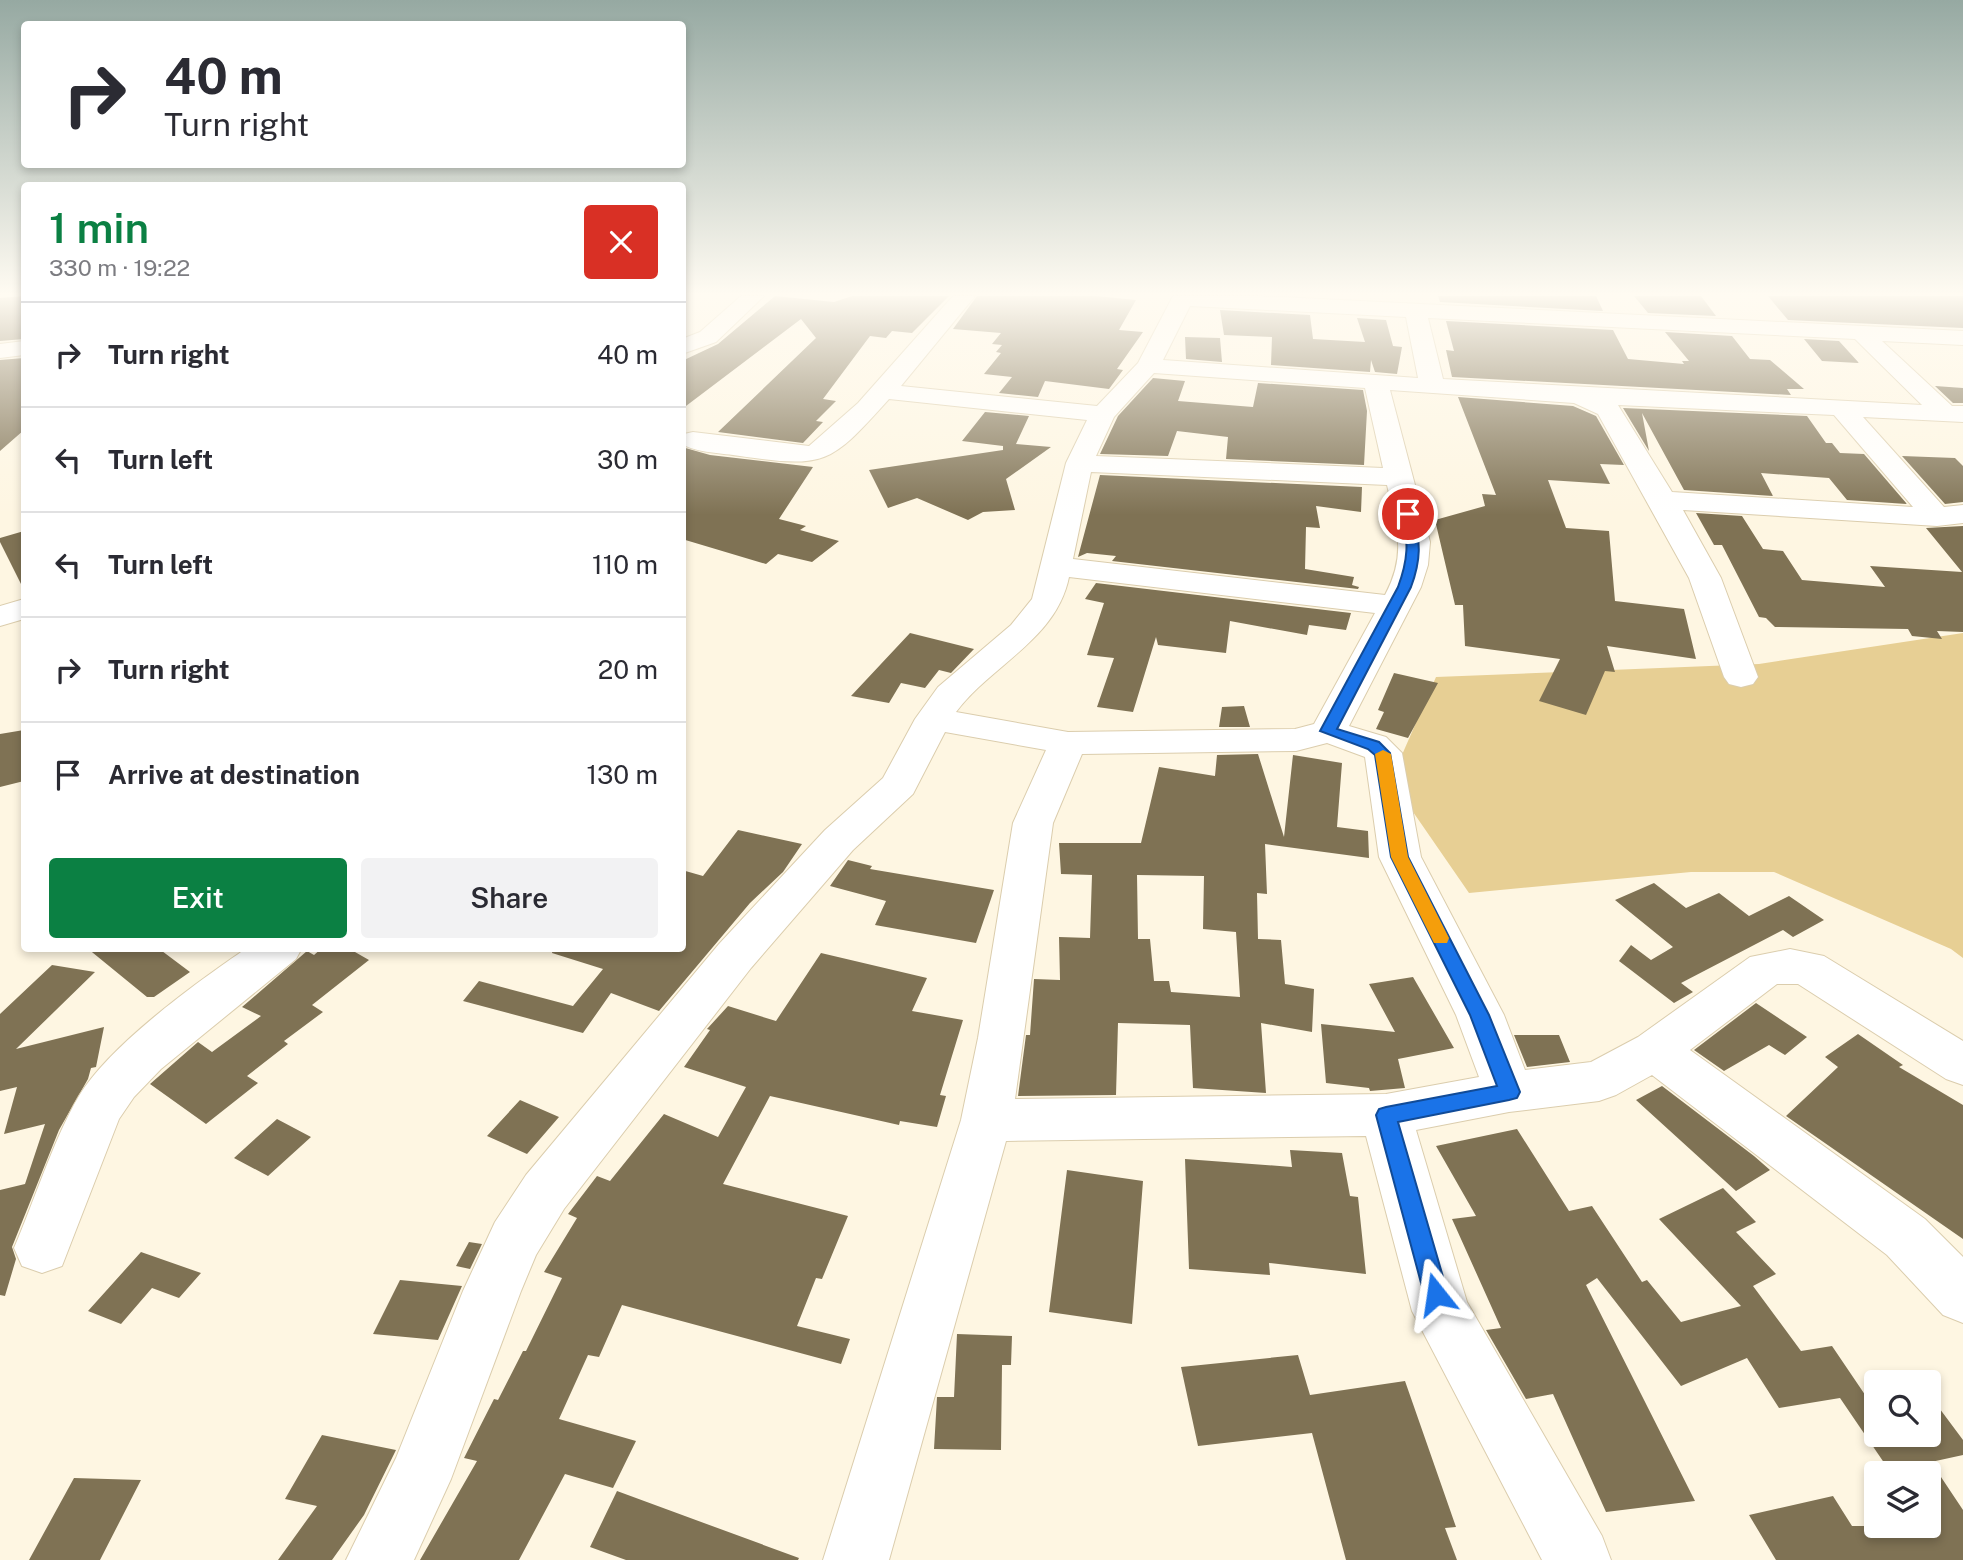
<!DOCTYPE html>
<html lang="en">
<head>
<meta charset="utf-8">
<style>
  body { margin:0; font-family:"Public Sans",sans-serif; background:#f2f2f3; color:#2b2b33; height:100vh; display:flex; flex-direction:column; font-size:26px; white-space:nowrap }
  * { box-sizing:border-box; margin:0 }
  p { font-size:23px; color:#7c7c81 }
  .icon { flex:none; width:38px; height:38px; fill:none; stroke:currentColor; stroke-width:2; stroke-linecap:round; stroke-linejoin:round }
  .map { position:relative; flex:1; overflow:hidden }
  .side { position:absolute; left:21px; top:182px; width:665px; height:770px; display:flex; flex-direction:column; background:#fff; border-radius:7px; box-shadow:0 4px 10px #0003 }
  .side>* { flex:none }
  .guide { position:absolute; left:21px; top:21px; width:665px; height:147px; border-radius:7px; box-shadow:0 4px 10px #0003; background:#fff; color:#2b2b33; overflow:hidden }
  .fabs { position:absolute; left:1864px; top:1370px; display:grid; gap:14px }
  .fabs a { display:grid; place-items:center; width:77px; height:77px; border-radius:7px; background:#fff; box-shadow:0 4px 10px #0003; font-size:35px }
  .pin { position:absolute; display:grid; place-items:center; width:60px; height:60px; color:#fff; margin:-30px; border:4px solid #fff; border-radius:50%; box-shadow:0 2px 7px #0007 }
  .me { position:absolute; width:77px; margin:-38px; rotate:345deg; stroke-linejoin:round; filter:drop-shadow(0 0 5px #0008) }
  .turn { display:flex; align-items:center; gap:24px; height:147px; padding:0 28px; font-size:32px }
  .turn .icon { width:91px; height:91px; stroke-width:2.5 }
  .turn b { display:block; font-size:49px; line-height:60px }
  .round { display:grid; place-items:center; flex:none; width:74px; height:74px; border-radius:7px; background:#f2f2f3 }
  .head { display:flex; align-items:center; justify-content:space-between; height:119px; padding:0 28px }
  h1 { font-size:42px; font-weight:600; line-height:52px; color:#0b8043 }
  .action { display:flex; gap:14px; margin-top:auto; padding:14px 28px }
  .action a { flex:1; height:80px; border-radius:7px; background:#0b8043; color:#fff; font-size:28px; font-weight:600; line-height:80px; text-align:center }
  .action a+a { background:#f2f2f3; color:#2b2b33 }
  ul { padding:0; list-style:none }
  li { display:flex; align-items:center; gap:21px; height:105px; padding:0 28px; border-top:2px solid #e1e1e2 }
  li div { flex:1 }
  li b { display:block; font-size:26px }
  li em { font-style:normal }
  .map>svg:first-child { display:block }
</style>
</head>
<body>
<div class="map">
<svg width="1963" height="1560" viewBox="0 0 1963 1560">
  <rect width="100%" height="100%" fill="#fef6e2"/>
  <!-- green -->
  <path fill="#e7cf94" d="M1963,633V958L1951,949L1774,872H1691L1469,893L1391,780L1436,677L1759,664Z"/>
  <!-- building -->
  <path fill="#7f7254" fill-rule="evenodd" d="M24,296V339L0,341V298Z
    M775,296L834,302L852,296H949L912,333L892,331L886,338L870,336L823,399L836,401L816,421L823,422L803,443L718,432L816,338L801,319L682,409V361L718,344Z
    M977,296H1096L1136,300L1119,330L1143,332L1117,369L1123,370L1109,389L1045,381L1038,397L999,393L1012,377L984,374L1001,353L996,352L1002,345L992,344L1001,333L953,329Z
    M1438,296H1596L1603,311L1440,302Z
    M1634,296H1701L1716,316L1648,313Z
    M1768,296H1963V328L1788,320Z
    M1220,310L1310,315L1313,339L1365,342L1357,318L1386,320L1393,346L1402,347L1397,374L1375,372L1371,360L1370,372L1271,365L1272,337L1224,335Z
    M1446,321L1613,330L1628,359L1684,364L1682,361H1689L1665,332L1732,336L1750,359L1770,360L1804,389H1787L1791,395L1452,377L1446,350L1454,351Z
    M1185,337L1220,338L1222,362L1186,359Z
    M1804,339L1839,341L1859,363L1822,361Z
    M24,358V430L0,451V360Z
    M1153,378L1185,381L1178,401L1253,407L1258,383L1363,390L1367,411L1364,465L1226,459L1228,437L1177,431L1168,456L1100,454L1118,416Z
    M1935,386L1963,388V403H1953Z
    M1458,397L1573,406L1596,416L1624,465L1600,464L1610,484L1548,480L1566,528L1609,531L1615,601L1684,609L1696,659L1607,646L1615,672L1605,671L1586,715L1539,701L1560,659L1465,646L1463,605H1455L1435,520L1485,506L1482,494L1496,495Z
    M1623,408L1807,416L1826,443H1832L1840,453L1864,454L1907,504L1847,500L1829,478L1761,473L1773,496L1684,490L1642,413L1649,451Z
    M985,412L1029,416L1016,444L1051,447L1006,479L1015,510L983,512L968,520L917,498L888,508L869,470L1003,450V446L962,441Z
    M682,447L710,455L813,467L779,519L806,526L800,530L839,541L812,562L778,554L766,564L682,539Z
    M1902,456L1955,458L1963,466V502L1945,504Z
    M1100,475L1362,487L1361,512L1316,506L1320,528L1306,527L1305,569L1354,577L1352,585L1359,587L1358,589L1112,561L1116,556L1087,553L1078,557Z
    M1696,513L1742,516L1763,549L1783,551L1802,580L1885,587L1870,566L1962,572L1926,528L1963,526V632L1937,631L1942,639L1912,636L1908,629L1775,627L1766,618L1759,617L1722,545H1714Z
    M24,531V590L0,542V538Z
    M1096,583L1351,613L1346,630L1309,625L1307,635L1230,621L1226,653L1158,645L1156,637L1133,712L1097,707L1114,658L1087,655L1104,603L1085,599Z
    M910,633L974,649L951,673L939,670L925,688L901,683L889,703L851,696Z
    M1394,673L1438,683L1408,738L1376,729L1384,712L1378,710Z
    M1244,706L1250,727H1219L1222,707Z
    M24,730V781L0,787V734Z
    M1258,754L1284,837L1293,755L1342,763L1337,827L1368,831L1369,858L1265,844L1267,894L1257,893L1258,939L1281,940L1285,984L1314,989L1312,1032L1261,1023L1266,1093L1193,1088L1190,1025L1118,1023L1116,1095L1018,1096L1026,1035H1030L1034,979L1060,980L1059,937L1090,938L1092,875L1061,874L1059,843H1141L1159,767L1215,776L1217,755ZM1137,875L1204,876L1203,929L1236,932L1240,997L1171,992L1169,981H1154L1150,939H1138Z
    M738,830L802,844L783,872L750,903L659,1011L611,993L583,1033L463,1001L479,981L573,1006L603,969L552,953L553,948H682V870L703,876Z
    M848,860L872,866L870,869L994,890L976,943L875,925L886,901L830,886Z
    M1654,883L1686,908L1719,893L1749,916L1789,896L1824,920L1793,937L1783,930L1681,983L1693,992L1674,1003L1619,961L1631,945L1651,960L1673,947L1615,900Z
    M87,948H158L190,972L154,997H147Z
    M322,948H348L369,960L312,1005L323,1012L284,1041L288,1044L247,1076L258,1083L206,1124L150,1084L198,1042L212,1052L261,1016L242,1007L307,951L314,955Z
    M821,953L927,978L912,1011L963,1020L940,1095L946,1096L937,1127L900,1121L899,1125L770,1096L723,1184L848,1216L822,1279L816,1278L797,1326L850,1339L841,1364L622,1305L599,1357L588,1355L559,1419L636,1441L613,1488L565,1474L519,1560H420L477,1461L464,1458L494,1399L498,1400L523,1351H526L562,1278L544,1272L577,1218L568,1214L597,1176L610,1181L664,1114L718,1137L746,1087L684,1067L710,1030L707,1029L728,1006L776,1021Z
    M52,965L95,972L16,1049L104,1027L96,1067L91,1068L88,1079L59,1130L12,1247L16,1259L5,1296L0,1295V1190L25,1184L45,1124L4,1134L17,1087L0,1091V1014Z
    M1413,977L1454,1048L1398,1059L1405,1088L1370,1091L1369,1088L1326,1083L1321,1024L1395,1032L1369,984Z
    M1756,1003L1807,1037L1785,1055L1769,1045L1724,1071L1694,1050Z
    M1858,1034L1903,1065L1899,1067L1963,1105V1239L1786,1116L1838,1067L1825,1057Z
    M1514,1035H1559L1570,1062L1527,1067Z
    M1662,1086L1754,1156L1770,1170L1736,1191L1636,1100Z
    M520,1100L559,1117L527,1154L487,1136Z
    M277,1119L311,1137L268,1176L234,1158Z
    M1517,1129L1569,1211L1592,1206L1642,1282L1647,1280L1681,1322L1741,1306L1659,1219L1723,1188L1756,1222L1736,1232L1776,1274L1753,1286L1801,1351L1832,1346L1876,1411V1435H1928V1393L1963,1440V1455L1931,1462L1963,1510V1560H1776L1749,1515L1833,1496L1852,1526H1928V1462L1889,1470L1840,1398L1779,1408L1747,1358L1681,1386L1597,1278L1586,1285L1695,1501L1606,1512L1553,1394L1526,1399L1486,1330L1501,1328L1452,1219L1476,1216L1436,1146Z
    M1290,1150L1342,1153L1350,1196L1358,1197L1366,1274L1269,1263L1270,1275L1189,1269L1185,1159L1292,1167Z
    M1067,1170L1143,1181L1132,1324L1049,1312Z
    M469,1242L482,1244L470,1269L456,1266Z
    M141,1252L201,1273L179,1298L152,1288L121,1324L88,1311Z
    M400,1280L462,1286L438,1340L373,1334Z
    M957,1334L1012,1336L1011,1365H1002L1001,1450L934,1449L937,1397H954Z
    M1298,1355L1310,1395L1405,1381L1456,1527L1445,1528L1457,1560H1346L1312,1433L1198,1446L1181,1367Z
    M322,1435L396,1450L364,1515L332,1560H278L317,1506L285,1499Z
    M74,1478L141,1480L100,1560H29Z
    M617,1491L799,1558L798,1560H626L590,1547Z"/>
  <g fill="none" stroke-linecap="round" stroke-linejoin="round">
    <!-- minor casing -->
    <g stroke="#dbcdad" stroke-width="2">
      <path id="minor" d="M741,296H764L716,342L682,354V339L700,332Z
        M953,296H975L901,386L1097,406L1138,363L1173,296H1258L1963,331V345L1882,341L1952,406H1963V422L1863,417L1944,507L1963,505V523L1937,526L1683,510L1721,578L1758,677L1753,684L1741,687L1729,684L1724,677L1689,578L1598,414L1574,403L1390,390L1430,542L1428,565L1421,587L1349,726L1386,737L1402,753L1421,857L1504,1015L1525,1070L1591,1062L1638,1037L1750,957L1790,949L1824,956L1963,1041V1085L1946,1079L1798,984H1777L1690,1050L1925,1219L1963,1257V1323L1943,1315L1887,1255L1652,1075L1616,1095L1599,1101L1509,1112L1416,1130L1467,1302L1602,1536L1611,1560H1542L1412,1311L1366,1136L1006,1141L889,1560H823L961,1120L978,1038L1013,823L1046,750L945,732L913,794L853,850L751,968L564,1209L536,1255L521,1291L451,1479L414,1560H346L396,1458L463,1291L495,1222L526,1175L719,944L825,830L883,778L915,719L938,687L1011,625L1032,599L1066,463L1087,420L889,399C831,463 827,469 740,456C723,453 697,453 682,444L684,434L693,432L809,446L858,403ZM1190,306L1406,317L1418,378L1163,360ZM1428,318L1855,339L1922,405L1443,379ZM1154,373L1365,388L1383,468L1096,456L1114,417ZM1618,405L1834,415L1913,507L1672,492ZM1091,472L1387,485C1397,527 1407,554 1385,595L1073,559ZM1069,577L1375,613L1314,724L1295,729L1068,732L956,712C992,664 1056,640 1069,577ZM1327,743L1365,757L1379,857L1456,1015L1479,1077L1386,1094L1015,1099L1053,823L1082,754L1296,751Z
        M24,341V355L0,358V344Z
        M24,599V619L0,626V606Z
        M247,948H302L296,959L161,1069L134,1097L119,1119L62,1266L42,1273L22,1266L14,1248C34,1202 54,1138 79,1096C110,1045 197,982 247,948Z"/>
    </g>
    <!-- minor -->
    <use href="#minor" fill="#fff" fill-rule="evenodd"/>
  </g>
  <!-- sky -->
  <linearGradient id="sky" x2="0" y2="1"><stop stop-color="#96a9a2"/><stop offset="0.57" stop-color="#fffbf2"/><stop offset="1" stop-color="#fffbf2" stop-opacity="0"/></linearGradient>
  <rect width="1963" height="515" fill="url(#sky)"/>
  <!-- route -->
  <path fill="#1a73e8" stroke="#114b97" stroke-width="2" d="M1408,511L1413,514C1421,542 1421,560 1411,587L1337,729L1379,742L1390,753L1408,857L1489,1015L1520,1092L1517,1098L1509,1100L1398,1122L1448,1294L1445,1301L1436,1305L1428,1301L1424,1294L1376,1115L1379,1109L1386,1107L1497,1086L1470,1015L1391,857L1375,755L1368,749L1320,731L1398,587C1408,560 1409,542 1402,514Z"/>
  <!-- slow -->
  <path fill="#f59e0b" d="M1383,750L1391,754L1408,857L1449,938L1447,943H1434L1391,857L1375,754Z"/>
</svg>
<div class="fabs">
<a><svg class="icon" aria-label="search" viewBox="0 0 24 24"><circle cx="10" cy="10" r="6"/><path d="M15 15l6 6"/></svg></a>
<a><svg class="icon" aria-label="layers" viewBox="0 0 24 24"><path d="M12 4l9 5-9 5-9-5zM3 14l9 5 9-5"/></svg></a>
</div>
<div class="pin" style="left:1408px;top:514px;background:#d93025"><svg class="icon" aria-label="arrive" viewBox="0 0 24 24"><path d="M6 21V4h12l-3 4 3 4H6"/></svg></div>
<svg class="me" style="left:1436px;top:1294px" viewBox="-20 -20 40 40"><path d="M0-17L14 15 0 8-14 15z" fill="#1a73e8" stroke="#fff" stroke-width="4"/></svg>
<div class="guide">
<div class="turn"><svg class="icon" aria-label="right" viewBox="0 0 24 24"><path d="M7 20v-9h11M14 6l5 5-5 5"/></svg><div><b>40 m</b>Turn right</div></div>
</div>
<section class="side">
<div class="head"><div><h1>1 min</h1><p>330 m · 19:22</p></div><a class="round" style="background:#d93025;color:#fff"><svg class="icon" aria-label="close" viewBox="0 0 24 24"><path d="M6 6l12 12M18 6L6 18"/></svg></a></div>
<ul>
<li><svg class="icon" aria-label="right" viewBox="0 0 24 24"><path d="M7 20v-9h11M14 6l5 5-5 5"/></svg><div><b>Turn right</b></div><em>40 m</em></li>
<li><svg class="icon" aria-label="left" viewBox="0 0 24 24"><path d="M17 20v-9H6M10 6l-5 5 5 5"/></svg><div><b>Turn left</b></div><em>30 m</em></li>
<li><svg class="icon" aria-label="left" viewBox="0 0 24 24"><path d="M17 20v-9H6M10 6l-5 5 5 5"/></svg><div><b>Turn left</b></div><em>110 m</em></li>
<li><svg class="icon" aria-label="right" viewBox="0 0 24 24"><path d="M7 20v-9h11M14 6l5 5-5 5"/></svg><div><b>Turn right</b></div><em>20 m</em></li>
<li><svg class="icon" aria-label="arrive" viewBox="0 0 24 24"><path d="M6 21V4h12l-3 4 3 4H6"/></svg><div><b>Arrive at destination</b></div><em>130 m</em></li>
</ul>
<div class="action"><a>Exit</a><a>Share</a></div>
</section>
</div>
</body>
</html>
